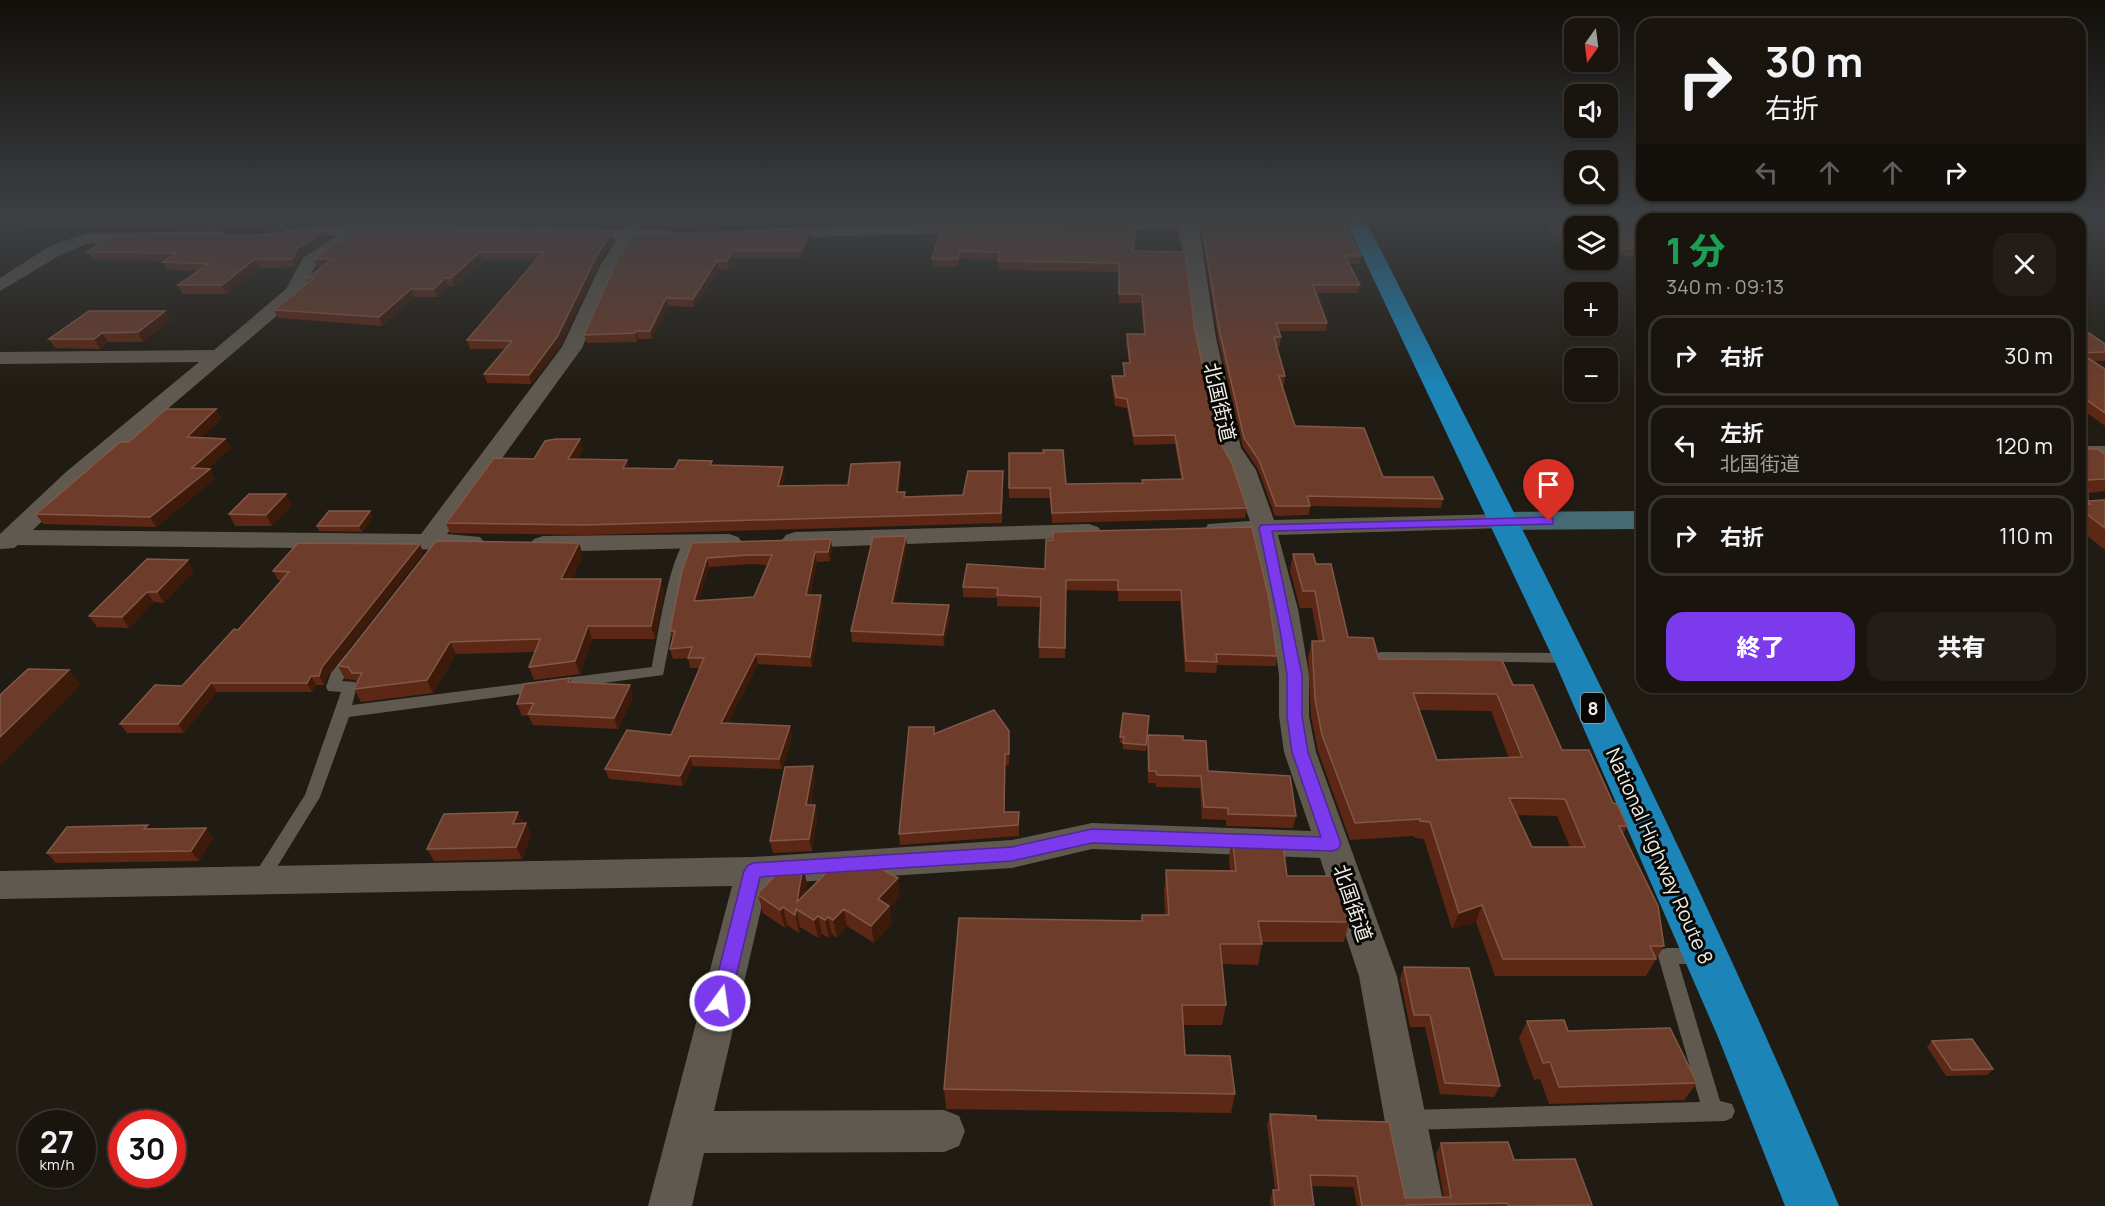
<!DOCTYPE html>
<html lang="ja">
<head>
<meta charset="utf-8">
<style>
  body { margin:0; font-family:Manrope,"Noto Sans JP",sans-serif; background:#221e17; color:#f1f3f6; height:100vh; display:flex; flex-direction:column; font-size:22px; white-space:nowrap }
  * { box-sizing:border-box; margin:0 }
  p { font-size:20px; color:#9f9f9e }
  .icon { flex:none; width:33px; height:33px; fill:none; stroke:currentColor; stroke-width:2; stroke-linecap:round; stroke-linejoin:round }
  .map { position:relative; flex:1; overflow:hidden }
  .sheet { position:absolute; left:1636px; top:213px; width:450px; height:480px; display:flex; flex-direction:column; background:#19150e; border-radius:18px; box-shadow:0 2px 4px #0004,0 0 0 2px #37342e }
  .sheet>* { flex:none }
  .guide { position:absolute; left:1636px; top:18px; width:450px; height:183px; border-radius:18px; box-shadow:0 2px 4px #0004,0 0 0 2px #37342e; background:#19150e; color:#f1f3f6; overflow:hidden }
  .needle { width:39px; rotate:194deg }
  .controls { position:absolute; left:1564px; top:18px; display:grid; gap:12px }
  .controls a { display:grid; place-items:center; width:54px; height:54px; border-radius:12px; background:#19150e; box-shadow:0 2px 4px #0004,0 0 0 2px #37342e; font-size:30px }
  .speed { position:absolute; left:18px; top:1110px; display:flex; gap:12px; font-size:30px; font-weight:700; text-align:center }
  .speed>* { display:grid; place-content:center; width:78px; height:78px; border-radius:50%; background:#19150e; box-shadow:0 2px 4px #0004,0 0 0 2px #37342e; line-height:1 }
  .speed small { font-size:15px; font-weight:400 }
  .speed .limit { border:9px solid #d22; background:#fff; color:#111 }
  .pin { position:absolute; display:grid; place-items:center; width:51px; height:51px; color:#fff; margin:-62px -26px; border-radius:50% 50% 50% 0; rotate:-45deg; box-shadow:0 0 6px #0007 }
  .pin .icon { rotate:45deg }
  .me { position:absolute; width:66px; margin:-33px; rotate:14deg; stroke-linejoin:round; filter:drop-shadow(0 0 4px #0008) }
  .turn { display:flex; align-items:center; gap:21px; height:126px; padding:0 30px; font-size:27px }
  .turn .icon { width:78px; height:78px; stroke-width:2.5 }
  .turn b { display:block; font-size:42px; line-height:51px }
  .lanes { display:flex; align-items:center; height:57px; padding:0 30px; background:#0003; justify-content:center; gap:30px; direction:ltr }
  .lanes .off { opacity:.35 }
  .round { display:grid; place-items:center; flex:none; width:63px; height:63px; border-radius:18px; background:#221e17 }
  .summary { display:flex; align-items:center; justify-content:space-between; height:102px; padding:0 30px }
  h1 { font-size:36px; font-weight:800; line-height:45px; color:#1e9e55 }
  .primary-button { display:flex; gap:12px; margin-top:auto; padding:12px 30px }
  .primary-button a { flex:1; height:69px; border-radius:18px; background:#7c3aed; color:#fff; font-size:24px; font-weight:800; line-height:69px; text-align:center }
  .primary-button a+a { background:#221e17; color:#f1f3f6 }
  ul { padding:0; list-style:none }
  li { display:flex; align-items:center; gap:18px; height:81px; margin:0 12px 9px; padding:0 18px; border:3px solid #37342e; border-radius:18px }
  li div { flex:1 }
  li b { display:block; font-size:22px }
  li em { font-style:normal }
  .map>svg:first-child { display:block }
</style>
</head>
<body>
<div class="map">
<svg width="2105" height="1206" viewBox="0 0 2105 1206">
  <rect width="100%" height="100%" fill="#211c13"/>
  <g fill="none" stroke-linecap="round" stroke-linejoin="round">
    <!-- service -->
    <path fill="#5f594f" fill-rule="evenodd" d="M689,539L695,543L682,580L663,675L349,717L320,797L266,885L260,887L254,885L251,880L254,875L305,795L341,692L328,691L326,687L331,673L346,654H356L358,657L342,681L355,682L357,686L352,705L652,667C656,646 671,544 689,539Z
      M1380,652L1570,653L1577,658L1570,663L1375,660L1373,657Z
      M1667,948H1699L1706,950L1708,956L1706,962L1699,964H1679L1720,1101L1732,1104L1735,1111L1732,1118L1725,1121L1410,1130L1403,1127L1400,1120L1403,1113L1410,1110L1700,1102L1658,956L1660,950Z"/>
    <!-- minor -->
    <path fill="#5f594f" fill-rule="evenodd" d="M1243,219V225L1237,227L1199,228L1216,338L1241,448L1256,470L1274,520L1504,514L1513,516L1516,521L1513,526L1504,528L1278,535L1298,609L1309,675V716L1316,752L1397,976L1444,1206H1400L1359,976L1320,858L1092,849L1012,868L767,884L714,1111L944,1110L959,1116L965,1131L959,1146L944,1152L704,1153L692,1206H648L732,886L0,899V871L753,857L1012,840L1092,823L1311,831L1284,752L1279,716V675L1270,609L1253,535L1208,534L1205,529L1208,524L1250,521L1232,470L1219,448L1196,338L1182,228L1101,230L1093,225L1101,220Z
      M641,220L643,223L640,229L670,230L678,235L670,240L634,239L618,266L582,348L447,534L480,537L484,542L480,547L471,550L18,545L14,548L0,549V534L66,472L199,362L0,364V352L214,350L286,289L303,258L338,235L283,238L281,234L283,230L289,229L366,223L623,229L629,220ZM363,233L617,239L600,266L562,347L421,534L33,530L82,482L300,296L316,265Z
      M976,223L984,228L982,232L772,238L764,233L772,228Z
      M218,231L224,232L226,236L224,240L89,243L62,254L0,291V278L50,246L87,233Z
      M2080,446H2105V460H2080Z
      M1089,524L1098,527L1102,532L1098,537L795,548L786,545L782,540L786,535L795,532Z
      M729,534L738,537L742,542L738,547L543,552L534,549L530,544L534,539L543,536Z"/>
    <!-- secondary -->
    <path fill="#466976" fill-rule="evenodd" d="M1642,511V529L1504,530L1493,527L1489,521L1493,515L1504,512Z"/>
    <!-- trunk -->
    <path fill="#1c84b7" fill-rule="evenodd" d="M1345,219H1365C1530,545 1699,869 1839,1206H1785L1718,1037L1553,658Z"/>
  </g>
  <!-- wall -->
  <path fill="#5d2715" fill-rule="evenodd" d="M18,219H481L477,223L366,221L261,229L22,227Z
    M534,219H628L622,227L536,225Z
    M641,219H916V221L665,228L643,227Z
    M931,219H986L931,221Z
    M1540,219H1642V254H1640L1639,256L1608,257V226H1575V245L1559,244Z
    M1177,221H1181L1195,330L1218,439L1247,508L1245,518L1052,523L1050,498H1009V488L1066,484L1142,483V480L1181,479L1175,444L1134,445L1127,408L1115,406L1112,385V376H1123V363H1129L1126,343L1127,334H1144L1141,303H1119V272L999,270V260L960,259L958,267H933L932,259L942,226L1136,222L1134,251L1182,252L1177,229Z
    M1201,221L1361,256L1360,264H1349L1360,285L1358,293H1316L1327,323L1326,331H1279L1281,337L1280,346H1276L1285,376L1284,385H1282L1295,426L1383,477L1443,499L1441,508L1310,506L1309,515L1275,516L1258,469L1243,447L1218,338L1201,229Z
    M810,237L802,258H733L729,269H719L694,307L668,306L652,339H638L637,342L587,343L584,335L618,259Z
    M329,238L302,256L295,267L259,268L226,294H182L178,285L197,271L167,270L163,262L165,261L92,260L87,252Z
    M613,241L598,265L560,346L531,384L487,383L484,374L505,349H470L467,340L536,260H483L454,286H448L437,297H414L382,326L278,318L274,310L309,282L307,278L321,267H317L314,259Z
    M165,311L170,320L143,342H108L100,349L55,348L49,339Z
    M2080,327L2105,344V361H2093L2105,369V426L2080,408Z
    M216,409L221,419L201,438L225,439L231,448L207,469L215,479L156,527L43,524L36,514Z
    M2080,445L2087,449L2105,455V491L2088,493V501L2105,500V550L2080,530Z
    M583,449L577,459L629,468L674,469L713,465L785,477L782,486L848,485L900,462L901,472L899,492H905V497L963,495L1003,480L1002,523L587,535L450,533L446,523L534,459Z
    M292,505L272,526H235L229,514Z
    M373,517L362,532L319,531L317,526Z
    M1252,527L1277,656L1276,666L1217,665L1216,673L1185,672L1180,601H1118V591L1066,590L1065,658H1039L1041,607L997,606V598L963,597V587L1045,569L1053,540Z
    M831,539L832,549L830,561L817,562L810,595L823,605L812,667L758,664L728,723L792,736L782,769L693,766L683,786L609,779L605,769L671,735L700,668H690L688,658L673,659L670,649L673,640L670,631L692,543ZM751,564L768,565L754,597L699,600L709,567Z
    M420,544L423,553L327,676L324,685H316L312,692H217L184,733H127L120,724L182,686L238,630L282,580H278L273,571Z
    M907,547L895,604L950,616L944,646L852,642L851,631Z
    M1293,554L1316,564L1348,637L1379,659L1513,685L1562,750L1613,803L1627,826L1623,834L1664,946L1646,976H1495L1476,922L1452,929L1424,839L1415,838L1414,836L1350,840L1318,751L1311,716L1308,657L1312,641H1318L1312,608H1300L1290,570ZM1419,710L1491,711L1509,758L1437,760ZM1517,815L1557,816L1570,847H1532Z
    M583,555L572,579L664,591L655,639H592L580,674L534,680L529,667L535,652L456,654L433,693L361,702L354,689L357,683L355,680L345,679L338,666Z
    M194,571L164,603L154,602L129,628L97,627L89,616Z
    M570,678L572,683L633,697L618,729L533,725L528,715L522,716L517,704Z
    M1149,716L1146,751L1123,749V743H1120V737Z
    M1009,731V765H1005V812H1019V836L900,845L899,834L935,734Z
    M1148,735L1183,740L1208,771L1296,816L1293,828L1226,826V820L1202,819L1200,788L1156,787L1155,783H1148L1147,747Z
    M813,766L815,778L811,805H815L817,817L812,851L773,853L770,841Z
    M523,823H526L531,835L522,859L434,861L427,849Z
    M206,828L213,838L199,861L56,863L47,853L151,829Z
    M1232,836L1349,922L1344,942H1261L1262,944L1258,965L1222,964L1226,1005L1222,1025H1183L1185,1055L1235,1094L1231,1113L946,1109L944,1089L1142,921V915H1165L1164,890L1166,870L1230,871L1229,857Z
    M803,866L807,884L805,893L900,896L890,907L892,924L874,943L847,926L837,938L832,934L829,938L822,934L818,938L800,927L799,933L787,925L785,928L763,913L758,895Z
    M1404,967L1500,1086L1494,1097L1440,1094L1425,1027H1410L1400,979Z
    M1527,1021L1568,1031L1697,1083L1684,1100L1549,1104L1540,1079L1534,1080L1519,1038Z
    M1932,1041L1993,1069L1987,1075L1946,1076L1927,1047Z
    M1270,1114L1316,1120L1405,1198L1444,1197L1436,1154L1441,1143L1514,1160L1592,1205L1591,1206H1357L1353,1187L1311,1186L1314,1206H1271L1270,1200L1273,1190H1275L1267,1125Z"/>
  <!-- shaded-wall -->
  <path fill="#3e1a0b" d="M281,219H365L366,221L261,229L258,221Z
    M620,219H628L622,227Z
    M326,230L329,238L302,256L295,267L292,259L298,248Z
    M809,230L810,237L802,258L801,251Z
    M611,233L613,241L598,265L560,346L531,384L529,375L596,257Z
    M732,251L733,258L729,269L727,261Z
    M960,251V259L958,267V259Z
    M480,252L483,260L454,286L451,278Z
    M255,259L259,268L226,294L222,285Z
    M717,261L719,269L694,307L693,299Z
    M445,278L448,286L437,297L434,289Z
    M411,289L414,297L382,326L379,317Z
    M666,298L668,306L652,339L650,331Z
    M165,311L170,320L143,342L138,332Z
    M636,331L638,339L637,342L635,333Z
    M102,333L108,342L100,349L94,339Z
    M216,409L221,419L192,447L187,437Z
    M225,439L231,448L198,478L192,468Z
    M580,439L583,449L571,469L568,459Z
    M627,460L630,470L623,468Z
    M900,462L901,472L898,502L897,492Z
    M783,467L785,477L780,496L778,486Z
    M210,469L215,479L156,527L150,517Z
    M286,494L292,505L272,526L266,515Z
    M370,511L373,517L362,532L359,526Z
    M906,536L907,547L893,614L892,603Z
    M831,539L832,549L830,561L828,552Z
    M579,543L583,555L566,591L561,579Z
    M420,544L423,553L327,676L324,685L319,676L322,667Z
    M815,552L817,562L808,604L806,595Z
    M707,558L709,567L696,610L694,601Z
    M188,560L194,571L164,603L157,592Z
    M661,579L664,591L655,639L651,626Z
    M147,592L154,602L129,628L122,617Z
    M821,595L823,605L812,667L810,657Z
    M949,605L950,616L944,646L943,635Z
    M588,626L592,639L580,674L575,661Z
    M450,642L456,654L433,693L427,680Z
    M756,654L758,664L723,733L721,723Z
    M69,670L81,685L0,766V737Z
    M311,676L316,685L312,692L307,683Z
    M211,683L217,692L184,733L178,724Z
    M630,685L633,697L618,729L614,718Z
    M790,726L792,736L782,769L779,759Z
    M690,756L693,766L683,786L680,776Z
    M813,766L815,778L809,817L806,805Z
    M815,805L817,817L812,851L809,839Z
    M518,812L524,824H513Z
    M526,823L531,835L522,859L516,847Z
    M206,828L213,838L199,861L191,851Z
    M803,866L807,884L802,913L797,902Z
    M898,878L900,896L890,907L892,924L874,943L871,926L878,899Z
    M1482,905L1476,922L1452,929L1459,913Z
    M783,907L787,925L785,928L780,910Z
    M796,909L800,927L799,933L795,915Z
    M844,909L847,926L837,938L833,920Z
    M818,916L822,934L818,938L814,920Z
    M828,917L832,934L829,938L825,920Z"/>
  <!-- building -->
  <path fill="#6d3c2b" stroke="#815848" stroke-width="1.5" fill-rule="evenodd" d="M40,219H281L258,221Z
    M641,219H710L663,221Z
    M1274,219H1342L1361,256H1345L1360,285H1313L1327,323H1276L1281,337H1274L1285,376H1279L1295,426L1364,428L1383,477H1433L1443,499L1307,496L1310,506H1276L1259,460L1244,438L1219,329L1201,221Z
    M1548,219H1642V246H1639L1642,248L1608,249V226H1575V237L1562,236Z
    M1177,221H1181L1195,330L1218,439L1231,461L1247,508L1052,513L1050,488H1009V453H1044L1043,450H1063L1066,484L1143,483L1142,480L1183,479L1175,435L1134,436L1127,399L1116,397L1112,376H1125L1123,363H1130L1127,334H1145L1142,294H1119V263L998,261L1000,252L960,251L958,259H932L942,226L1136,222L1133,251L1184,252Z
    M361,227L611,233L596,257L557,337L529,375L484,374L512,341L467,340L543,252H480L451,278H445L434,289H411L379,317L274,310L314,278H307L333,259H314Z
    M326,230L298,248L292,259H255L222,285H178L208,264L163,262L176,253L87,252L112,236L257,235Z
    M809,230L801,251H732L727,261H717L693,299L666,298L650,331H636L635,333L584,335L618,259L634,234Z
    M89,311H165L138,332L102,333L94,339H49Z
    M2080,327L2105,344V352L2080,353Z
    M2080,353L2105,369V413L2080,395Z
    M166,409H216L187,437L225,439L192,468L210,469L150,517L36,514L120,442H129Z
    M556,439H580L568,459L627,460L623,468L674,469L679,460L712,461L710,465L783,467L778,486L848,485L851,464L900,462L897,492H905L904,497L963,495L968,471H1003L1001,513L584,525L446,523L494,458L534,459L545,441Z
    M2080,445H2086L2087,449H2098L2105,455V479L2087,480L2088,501L2105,500V528L2080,509V504H2090L2080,497Z
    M249,494H286L266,515L229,514Z
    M329,511H370L359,526H317Z
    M1252,527L1269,599L1277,656L1216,654L1217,662L1186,661L1181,590H1118V580H1066L1065,648L1039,647L1041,597L997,595L998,588L963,587L967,564L1045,569L1046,540H1053V532Z
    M906,536L892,603L949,605L943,635L851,631L873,537Z
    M831,539L828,552H815L806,595H821L810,657L756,654L721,723L790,726L779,759L690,756L680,776L605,769L627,730L671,735L704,658H688L692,647L670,649L675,631H670L682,571L692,543ZM749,555H772L754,597L694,601L707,558Z
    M436,541L579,543L561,579H661L651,626H588L575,661L529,667L540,639L450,642L427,680L354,689L362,673H352L348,667L338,666Z
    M298,543L420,544L322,667L319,676H311L307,683H211L178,724H120L155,685L182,686L234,629L238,630L289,572L273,571Z
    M1293,554H1313L1316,564H1331L1348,637L1373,638L1379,659L1502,660L1513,685H1533L1562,750H1589L1613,803L1617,804L1627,826H1619L1658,906L1664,946H1650L1656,959H1503L1482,905L1459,913L1430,822L1420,821V819L1355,823L1322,735L1315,699L1312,641H1324L1315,591H1303ZM1413,693L1497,694L1522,757L1437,760ZM1509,798L1565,799L1585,847H1532Z
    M147,559L188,560L157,592H147L122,617L89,616Z
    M28,669L69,670L0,737V695Z
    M570,678L568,682L630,685L614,718L528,714L534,703L517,704L524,684Z
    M994,710L1009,731V754H1005L1004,812H1019L1018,825L899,834L909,727H934V734Z
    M1123,713L1149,716L1146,745L1123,743L1124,737H1120Z
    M1148,735L1183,736V740L1206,741L1208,771L1290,776L1296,816L1228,814V808L1204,807L1201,776L1157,775L1156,771H1149Z
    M813,766L806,805H815L809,839L770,841L785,767Z
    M518,812L513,824L526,823L516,847L427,849L444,814Z
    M148,825L144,829L206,828L191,851L47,853L67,827Z
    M1232,836L1282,838L1287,876H1336L1349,922L1258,921L1262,944H1220L1226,1005H1182L1185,1055L1230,1056L1235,1094L944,1089L959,918L1142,921V915H1169L1166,870L1236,871Z
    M869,862L898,878L878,899L889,906L871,926L844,909L833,920L828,917L825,920L818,916L814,920L796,909L795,915L783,907L780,910L758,895L759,892L784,867L803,866L797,902L835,864Z
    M1404,967L1469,968L1500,1086L1445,1083L1430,1015H1414Z
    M1564,1020L1568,1031L1670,1028L1697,1083L1559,1087L1550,1062L1543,1063L1527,1021Z
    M1972,1039L1993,1069L1952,1070L1932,1041Z
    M1270,1114L1316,1116V1120L1389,1122L1405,1198L1451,1197L1441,1143L1508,1142L1514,1160L1575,1159L1592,1205L1509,1206L1507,1203L1407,1205V1206H1362L1357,1176L1310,1175L1314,1206H1275L1273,1190H1279Z"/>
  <!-- sky -->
  <linearGradient id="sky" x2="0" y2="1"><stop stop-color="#120f0a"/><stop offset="0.56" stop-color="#3d4044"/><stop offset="1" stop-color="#3d4044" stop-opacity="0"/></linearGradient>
  <rect width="2105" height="388" fill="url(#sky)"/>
  <!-- route -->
  <path fill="#7c3aed" stroke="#51269a" stroke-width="1.5" d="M1549,517L1553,518V524L1272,531L1302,675V716L1308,752L1341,844L1338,849L1332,851L1092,843L1012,861L760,877L730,1001L727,1008L720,1010L713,1008L711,1001L744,871L747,866L753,863L1012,847L1092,829L1321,837L1292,752L1287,716V675L1280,630L1259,528L1261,525Z"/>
  <g text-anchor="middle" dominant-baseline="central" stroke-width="6" stroke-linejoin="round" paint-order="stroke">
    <!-- shield labels -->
    <rect fill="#080704" stroke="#aaa7a2" stroke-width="1.5" x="1581" y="693" width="24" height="30" rx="4.5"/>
    <g font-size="18" font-weight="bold" fill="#efece5">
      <text x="1593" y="708">8</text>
    </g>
    <!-- street labels -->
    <g font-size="20" fill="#efece5" stroke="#080704">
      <text transform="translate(1220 402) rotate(77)">北国街道</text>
      <text transform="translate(1660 856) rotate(66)">National Highway Route 8</text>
      <text transform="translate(1353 903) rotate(71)">北国街道</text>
    </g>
  </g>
</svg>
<div class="controls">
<a><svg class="needle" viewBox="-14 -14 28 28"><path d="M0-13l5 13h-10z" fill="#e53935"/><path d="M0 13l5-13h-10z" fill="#9f9f9e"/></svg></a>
<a><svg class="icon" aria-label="sound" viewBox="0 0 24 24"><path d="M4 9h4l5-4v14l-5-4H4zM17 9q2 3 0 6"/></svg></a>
<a><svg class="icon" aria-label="search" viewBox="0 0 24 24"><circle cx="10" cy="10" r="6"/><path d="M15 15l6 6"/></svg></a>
<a><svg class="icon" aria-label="layers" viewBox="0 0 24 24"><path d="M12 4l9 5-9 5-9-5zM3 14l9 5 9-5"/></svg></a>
<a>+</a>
<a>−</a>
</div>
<div class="speed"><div>27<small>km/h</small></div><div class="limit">30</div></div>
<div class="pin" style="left:1549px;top:521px;background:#d93025"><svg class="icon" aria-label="arrive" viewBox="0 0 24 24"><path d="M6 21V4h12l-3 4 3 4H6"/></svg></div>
<svg class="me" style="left:720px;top:1001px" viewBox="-20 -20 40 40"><circle r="17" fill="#7c3aed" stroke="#fff" stroke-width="3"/><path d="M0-11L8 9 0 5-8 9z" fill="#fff"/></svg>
<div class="guide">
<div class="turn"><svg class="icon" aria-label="right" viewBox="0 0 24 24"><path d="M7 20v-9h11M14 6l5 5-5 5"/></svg><div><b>30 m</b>右折</div></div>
<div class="lanes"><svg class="icon off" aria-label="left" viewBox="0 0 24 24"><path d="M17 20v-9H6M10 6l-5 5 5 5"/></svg><svg class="icon off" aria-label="ahead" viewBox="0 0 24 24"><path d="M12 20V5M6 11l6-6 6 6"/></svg><svg class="icon off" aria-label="ahead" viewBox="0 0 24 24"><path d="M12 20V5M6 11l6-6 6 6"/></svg><svg class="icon" aria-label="right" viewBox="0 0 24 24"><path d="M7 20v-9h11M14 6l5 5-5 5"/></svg></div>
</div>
<section class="sheet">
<div class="summary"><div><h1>1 分</h1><p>340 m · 09:13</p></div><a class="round"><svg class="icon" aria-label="close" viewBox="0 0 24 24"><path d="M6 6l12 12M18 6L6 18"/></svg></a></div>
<ul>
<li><svg class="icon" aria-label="right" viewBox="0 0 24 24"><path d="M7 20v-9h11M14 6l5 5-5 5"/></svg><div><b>右折</b></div><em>30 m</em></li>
<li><svg class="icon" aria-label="left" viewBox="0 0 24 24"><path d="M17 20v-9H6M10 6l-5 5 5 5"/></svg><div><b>左折</b><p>北国街道</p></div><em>120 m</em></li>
<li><svg class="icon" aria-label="right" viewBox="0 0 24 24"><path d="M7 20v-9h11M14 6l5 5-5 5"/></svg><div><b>右折</b></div><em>110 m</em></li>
</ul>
<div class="primary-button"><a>終了</a><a>共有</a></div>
</section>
</div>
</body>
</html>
